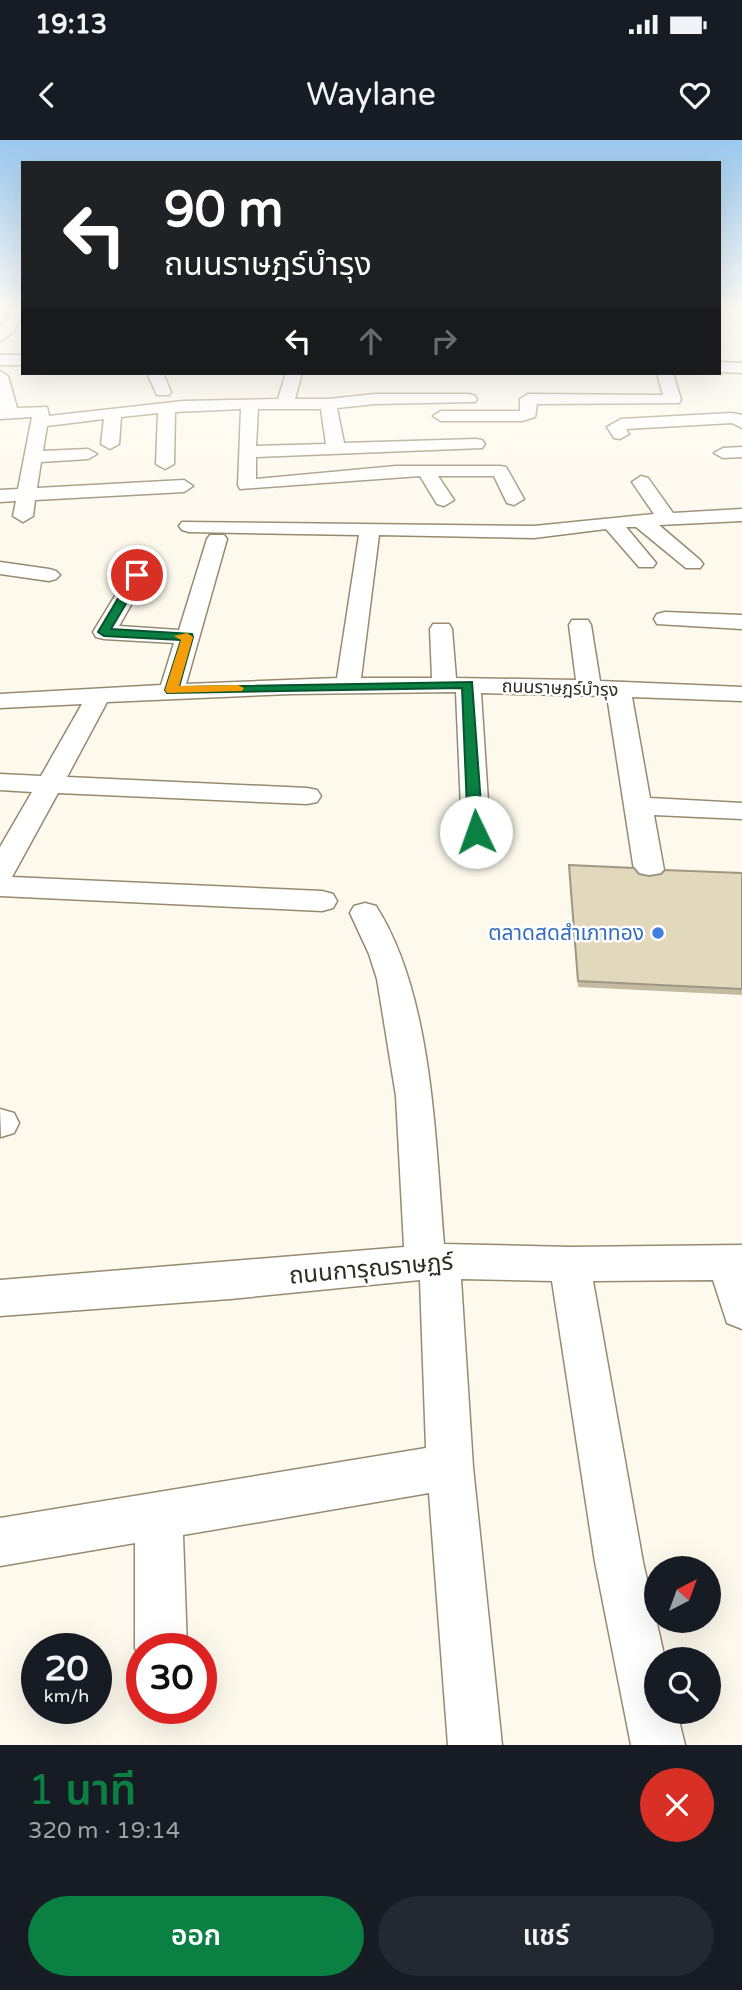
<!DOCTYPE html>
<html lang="th">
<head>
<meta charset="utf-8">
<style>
  body { margin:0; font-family:"Varela Round","Noto Sans Thai",sans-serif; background:#242831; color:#f1f3f6; height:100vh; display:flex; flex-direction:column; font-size:26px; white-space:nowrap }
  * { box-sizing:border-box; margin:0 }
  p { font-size:23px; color:#9ea1a6 }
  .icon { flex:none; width:38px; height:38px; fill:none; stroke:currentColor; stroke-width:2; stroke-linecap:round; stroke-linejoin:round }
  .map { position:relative; height:1605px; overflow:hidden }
  .drawer { display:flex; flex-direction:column; background:#171b24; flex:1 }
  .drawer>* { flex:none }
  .banner { position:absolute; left:21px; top:21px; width:700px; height:214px; border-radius:0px; box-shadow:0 7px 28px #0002; background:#202124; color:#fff; overflow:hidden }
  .needle { width:46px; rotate:41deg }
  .buttons { position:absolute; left:644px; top:1416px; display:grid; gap:14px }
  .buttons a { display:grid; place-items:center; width:77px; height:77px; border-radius:50%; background:#171b24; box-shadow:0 7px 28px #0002; font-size:35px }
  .speed { position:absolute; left:21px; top:1493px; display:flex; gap:14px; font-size:35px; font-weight:700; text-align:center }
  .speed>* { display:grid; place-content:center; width:91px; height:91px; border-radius:50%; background:#171b24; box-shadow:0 7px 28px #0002; line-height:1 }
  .speed small { font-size:18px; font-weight:400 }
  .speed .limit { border:10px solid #d22; background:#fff; color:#111 }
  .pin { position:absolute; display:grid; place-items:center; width:60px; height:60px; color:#fff; margin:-30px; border:4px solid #fff; border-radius:50%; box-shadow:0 2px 7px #0007 }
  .me { position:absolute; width:77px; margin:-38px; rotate:357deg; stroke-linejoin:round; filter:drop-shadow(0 0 5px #0008) }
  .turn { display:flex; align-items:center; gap:24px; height:147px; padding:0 28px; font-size:32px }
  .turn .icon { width:91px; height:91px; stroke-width:2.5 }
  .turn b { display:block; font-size:49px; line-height:60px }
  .lanes { display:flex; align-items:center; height:66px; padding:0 28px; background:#0003; justify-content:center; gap:35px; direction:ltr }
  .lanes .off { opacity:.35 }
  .round { display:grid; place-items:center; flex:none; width:74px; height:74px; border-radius:37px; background:#242831 }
  .head { display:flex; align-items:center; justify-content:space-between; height:119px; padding:0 28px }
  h1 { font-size:42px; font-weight:600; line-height:52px; color:#0b8043 }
  .primary-button { display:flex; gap:14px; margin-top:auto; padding:14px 28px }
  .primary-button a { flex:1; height:80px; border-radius:42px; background:#0b8043; color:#fff; font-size:28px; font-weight:600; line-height:80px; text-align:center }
  .primary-button a+a { background:#242831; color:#f1f3f6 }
  .status { display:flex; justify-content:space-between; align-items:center; height:49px; padding:0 35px; background:#171b24; direction:ltr }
  .status svg { height:19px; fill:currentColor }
  header { display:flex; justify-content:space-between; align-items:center; height:91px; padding:0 28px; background:#171b24; font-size:32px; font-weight:600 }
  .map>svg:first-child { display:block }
</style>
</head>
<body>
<div class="status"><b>19:13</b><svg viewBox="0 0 49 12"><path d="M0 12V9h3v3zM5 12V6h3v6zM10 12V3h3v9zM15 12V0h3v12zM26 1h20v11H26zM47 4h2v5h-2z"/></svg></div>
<header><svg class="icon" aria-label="back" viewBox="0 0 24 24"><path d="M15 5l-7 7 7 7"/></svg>Waylane<svg class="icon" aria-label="heart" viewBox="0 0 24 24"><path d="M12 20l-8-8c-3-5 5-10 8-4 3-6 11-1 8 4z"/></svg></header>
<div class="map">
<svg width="742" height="1605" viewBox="0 0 742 1605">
  <rect width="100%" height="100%" fill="#fdf9ed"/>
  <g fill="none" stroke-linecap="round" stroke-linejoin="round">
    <!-- minor casing -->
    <g stroke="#948b70" stroke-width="3">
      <path id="minor" d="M16,167H23C23,180 12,197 0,201V187Z
        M0,215H23V225H0Z
        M719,222L742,223V233L719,232Z
        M0,231L8,236L17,268L47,267L49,276L183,261L278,259L286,233H302L295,259H328L375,254H469L475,256L477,259L475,262L375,264L337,268L344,303L476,299L482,300L485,304L482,308L256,317V339L396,326H500L506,327L524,359L514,365L507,363L494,336H438L454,360L444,366L437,364L420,336L240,349L238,345L241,269L175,272L174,324L165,329L156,324L158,273L121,277L119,304L110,309L101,304L104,279L47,286L43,311L88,309L97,314L88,319L41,322L37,348L184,340L193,346L184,352L35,360L33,376L23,382L13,376L16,361L0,362V350L18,349L32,277L0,279ZM258,269H321L326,304L256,306Z
        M147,233H163L171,252L169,255H157Z
        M657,233H673L681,260L679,263L537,264L535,277L522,281H441L433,276L441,271H520V259L528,254L663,255Z
        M732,273L742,275V288L732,283L626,289L629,294L620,299L614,298L607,287L621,279Z
        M742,307V317L723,318L714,313L723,308Z
        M641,336L648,338L673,373L742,369V381L659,385L700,420L703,424L700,428H686L636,387H626L656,423L653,427H639L606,389L534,398L379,395L361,538H432L430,489L433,484H449L452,489L456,538L576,540L569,485L572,480H588L591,485L600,541L742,547V561L632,557L650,658L742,663V679L654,675L664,730L659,737L649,739L639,737L634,730L607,556L481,553L490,692L486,698L476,701L466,698L462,692L456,552L291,554L107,562L67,637L307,648L317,650L321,656L317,662L307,664L58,653L12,737L322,751L333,754L337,761L333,768L322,771L0,756V707L32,652L0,650V634L41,636L82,564L0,568V554L161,545L174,503L104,499L96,497L93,492L130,431H144L148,435L119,486L179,490L207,399L210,395H224L227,399L186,544L337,538L359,395L189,392L182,390L179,386L182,382L534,386L654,374L632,342Z
        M0,422L49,429L56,431L60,435L56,439L49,441L0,434Z
        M665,472L742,475V489L657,484L654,479L657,474Z
        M365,763L376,766C433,855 435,1000 444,1104L570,1107L742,1105V1189L727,1183L713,1140L593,1141L643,1422L665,1519H656V1572H677L685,1605H631L595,1422L552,1141L461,1139L473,1327L502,1605H448L429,1353L183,1395L187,1508H142V1523L135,1508V1403L0,1426V1378L426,1308L420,1140L230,1159L0,1176V1140L404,1107L396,956L377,839L369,814L350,773L354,766Z
        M0,969L14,973L19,983L14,993L1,997Z"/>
    </g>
    <!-- minor -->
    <use href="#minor" fill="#fff" fill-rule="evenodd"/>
  </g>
  <!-- wall -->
  <path fill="#c2baa1" d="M569,725L649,736L742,733V855L578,847L569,731Z"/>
  <!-- building -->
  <path fill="#e2d8bb" stroke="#9e9783" stroke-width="2" d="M569,725L634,728L639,734L649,736L661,734L665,730L742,733V849L578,841Z"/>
  <!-- sky -->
  <linearGradient id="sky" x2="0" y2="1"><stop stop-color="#9ac8ee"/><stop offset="0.43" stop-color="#fefcf7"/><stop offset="1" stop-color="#fefcf7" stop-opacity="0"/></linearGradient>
  <rect width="742" height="392" fill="url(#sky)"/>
  <!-- route -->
  <path fill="#0b8043" stroke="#07532c" stroke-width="2" d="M137,432L143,435L111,489L192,494L193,497L179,547L472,542L483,692L481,695L476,696L468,692L462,548L167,553L165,550L181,500L104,496L98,492L132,435Z"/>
  <!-- slow -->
  <path fill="#f59e0b" d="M187,493L193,497L179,546L238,545L244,548L242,551L167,553L165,550L181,500L174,496Z"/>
  <!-- markers -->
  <circle fill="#3f7fe0" stroke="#fff" stroke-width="2.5" cx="658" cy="793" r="7"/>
  <g text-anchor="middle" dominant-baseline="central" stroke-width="5" stroke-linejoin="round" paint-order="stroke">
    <!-- far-street labels -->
    <g font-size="18" fill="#302c21" stroke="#fff">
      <text transform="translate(560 548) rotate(2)">ถนนราษฎร์บำรุง</text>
    </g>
    <!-- shop labels -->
    <g font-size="21" fill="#366cbe" stroke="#fff" text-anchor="end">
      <text x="644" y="793">ตลาดสดสำเภาทอง</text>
    </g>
    <!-- near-street labels -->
    <g font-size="24" fill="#302c21" stroke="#fff">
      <text transform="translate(371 1129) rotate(-5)">ถนนการุณราษฏร์</text>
    </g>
  </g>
</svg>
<div class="buttons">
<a><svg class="needle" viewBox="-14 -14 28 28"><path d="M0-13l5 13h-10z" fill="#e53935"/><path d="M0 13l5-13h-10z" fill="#9ea1a6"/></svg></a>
<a><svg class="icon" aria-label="search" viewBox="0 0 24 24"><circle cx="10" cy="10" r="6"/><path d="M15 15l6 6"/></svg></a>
</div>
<div class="speed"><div>20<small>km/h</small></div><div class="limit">30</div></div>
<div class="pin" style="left:137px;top:435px;background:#d93025"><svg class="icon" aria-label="arrive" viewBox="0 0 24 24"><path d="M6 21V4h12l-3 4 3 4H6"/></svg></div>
<svg class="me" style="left:476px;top:692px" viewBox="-20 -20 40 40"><circle r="19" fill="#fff"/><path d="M0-13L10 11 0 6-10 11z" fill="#0b8043"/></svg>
<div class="banner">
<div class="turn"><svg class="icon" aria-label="left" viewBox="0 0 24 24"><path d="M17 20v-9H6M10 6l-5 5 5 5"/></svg><div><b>90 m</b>ถนนราษฎร์บำรุง</div></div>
<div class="lanes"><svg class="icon" aria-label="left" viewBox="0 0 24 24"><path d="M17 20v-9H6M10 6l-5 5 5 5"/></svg><svg class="icon off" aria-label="ahead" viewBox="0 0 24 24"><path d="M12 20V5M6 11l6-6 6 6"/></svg><svg class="icon off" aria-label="right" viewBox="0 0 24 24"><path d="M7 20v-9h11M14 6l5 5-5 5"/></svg></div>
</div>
</div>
<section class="drawer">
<div class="head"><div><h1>1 นาที</h1><p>320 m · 19:14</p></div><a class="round" style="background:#d93025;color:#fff"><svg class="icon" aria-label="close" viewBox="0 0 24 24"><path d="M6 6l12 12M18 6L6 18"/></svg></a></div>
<div class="primary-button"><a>ออก</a><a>แชร์</a></div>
</section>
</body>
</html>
